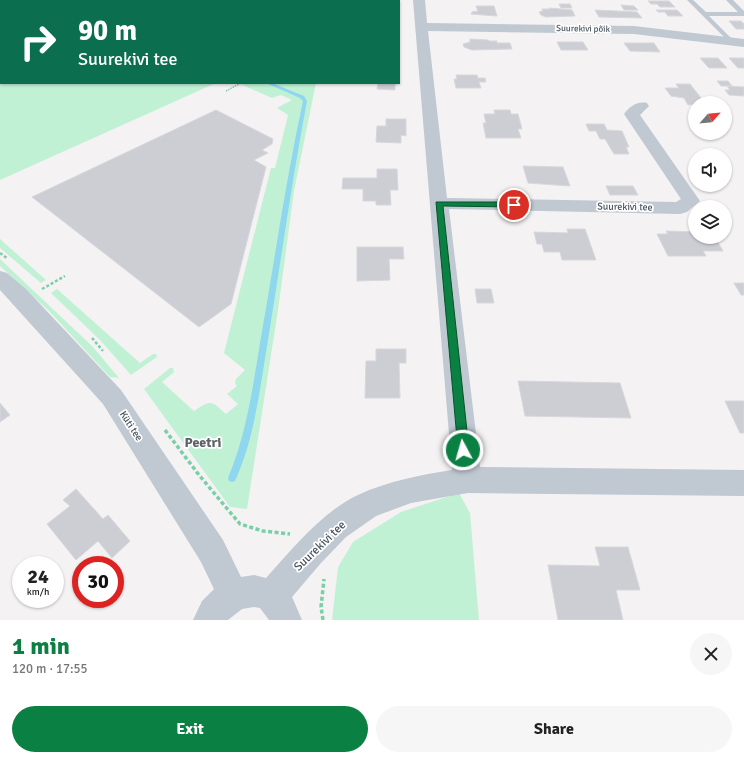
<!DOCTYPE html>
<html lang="en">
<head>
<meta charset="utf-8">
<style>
  body { margin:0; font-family:Signika,sans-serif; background:#f6f6f6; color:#222; height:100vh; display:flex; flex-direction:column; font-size:15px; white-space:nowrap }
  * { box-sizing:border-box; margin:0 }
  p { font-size:13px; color:#767676 }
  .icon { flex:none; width:22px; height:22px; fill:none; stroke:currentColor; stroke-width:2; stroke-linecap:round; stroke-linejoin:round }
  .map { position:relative; height:620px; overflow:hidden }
  .sheet { display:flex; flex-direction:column; background:#fff; flex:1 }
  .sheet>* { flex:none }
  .guide { position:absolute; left:0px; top:0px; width:400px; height:84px; box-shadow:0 1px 3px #0004; background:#0b6e4f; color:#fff; overflow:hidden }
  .needle { width:26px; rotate:63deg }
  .tools { position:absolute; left:688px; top:96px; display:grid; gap:8px }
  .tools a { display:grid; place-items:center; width:44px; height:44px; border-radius:50%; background:#fff; box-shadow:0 1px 3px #0004; font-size:20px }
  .speed { position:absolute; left:12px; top:556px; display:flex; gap:8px; font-size:20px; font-weight:700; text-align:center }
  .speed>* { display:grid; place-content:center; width:52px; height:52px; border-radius:50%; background:#fff; box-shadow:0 1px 3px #0004; line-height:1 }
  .speed small { font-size:10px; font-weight:400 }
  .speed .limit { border:6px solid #d22; background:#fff; color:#111 }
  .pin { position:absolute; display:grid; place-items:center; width:34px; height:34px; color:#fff; margin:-17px; border:2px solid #fff; border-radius:50%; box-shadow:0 1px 4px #0007 }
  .me { position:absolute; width:44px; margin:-22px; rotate:354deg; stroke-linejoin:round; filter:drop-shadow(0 0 3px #0008) }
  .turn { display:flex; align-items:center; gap:14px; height:84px; padding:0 12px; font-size:18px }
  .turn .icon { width:52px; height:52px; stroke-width:2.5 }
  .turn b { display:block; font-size:28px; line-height:34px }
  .round { display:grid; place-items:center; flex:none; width:42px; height:42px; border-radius:21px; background:#f6f6f6 }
  .head { display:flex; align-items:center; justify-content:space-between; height:68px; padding:0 12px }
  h1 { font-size:24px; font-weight:800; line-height:30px; color:#0b8043 }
  .action { display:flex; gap:8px; margin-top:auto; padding:8px 12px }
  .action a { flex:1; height:46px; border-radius:24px; background:#0b8043; color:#fff; font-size:16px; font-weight:800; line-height:46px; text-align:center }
  .action a+a { background:#f6f6f6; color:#222 }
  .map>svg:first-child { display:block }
</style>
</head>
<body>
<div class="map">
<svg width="744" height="620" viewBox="0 0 744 620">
  <rect width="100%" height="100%" fill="#f4f2f2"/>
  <!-- green -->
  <path fill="#c1f1d5" d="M75,0H330L70,1Z
    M0,15L1,83H216L0,180Z
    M238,83H316L294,191L278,310L247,509L230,507L144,389L170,368H173L174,372L162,382L194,411C212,399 211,401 226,414L238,404L227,394L237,386L235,383L236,379L245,370L224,353L271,168H275L288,115L277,108L292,100L281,95L272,98Z
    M0,239L46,280L41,283L0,248Z
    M0,259L93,347L119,378L110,377L49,311L0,266Z
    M57,289L140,363L153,354H156L157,357L131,375L100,340L51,293Z
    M459,493L470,513L479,620H332L338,567L353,542L401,512Z"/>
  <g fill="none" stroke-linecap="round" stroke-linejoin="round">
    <!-- stream -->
    <path fill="#8ed7ee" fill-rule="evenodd" d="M159,0H163L164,1H160Z
      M266,83H272L304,96L307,101C292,180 281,260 268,340C260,387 255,437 235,481L232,482L229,481L228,478C247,433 253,385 261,337C275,258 286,179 303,101L300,98Z"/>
  </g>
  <!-- building -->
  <path fill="#ccced4" stroke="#d6d8dd" d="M648,1H669L675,7H660L657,4H651Z
    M559,4H570L572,8H561Z
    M621,5L634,6L638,10H624Z
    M476,6H494L497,16L471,14L472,12L478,11Z
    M549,8L572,10L575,16L546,17L541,15L539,12L543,11L542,9H550Z
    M595,10L637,12L642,18L599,17Z
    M656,10H677L683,16H668L665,12H658Z
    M729,21H741L744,24V29H736Z
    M470,39L488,40L489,41H497V43H510L512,49L472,50L464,47L463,44L470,42Z
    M557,42H583L588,50H561Z
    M624,43H654L660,52L630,51Z
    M700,58H718L727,68H709Z
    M729,58H744V68H738Z
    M456,75H477L478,78H485L486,82H479L481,88H456L454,79H457Z
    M717,81H728L732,86H721Z
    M378,83H395V90L377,89Z
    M676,84H690L705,103L688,105L684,98L671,96L665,88H679Z
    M727,86L744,87V96L729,95L725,90H730Z
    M216,110L273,139L272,144L262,150L268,153L254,160L266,167L231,304L199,327L32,197Z
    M494,110H510L511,114H518L522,129H518L521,138H486L483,123H486L484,114H495Z
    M386,119H406V136L401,135V143L376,142L377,126H386Z
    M586,124H604L607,130L622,131L629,147H626L629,154H614L605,139H600L596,131H589Z
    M523,166L563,167L570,186L528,183Z
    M377,169H397L398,190H390L391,205H376V201H363V189H342L343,178H377Z
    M606,186H633L638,195H610Z
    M567,229H585L596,260H562L560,252H544L542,244H537L534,232L568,233Z
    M666,231L695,232V237H715L723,251H703L706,256H668L657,234H668Z
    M357,247H403L404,259H389L390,280L357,281Z
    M734,283H744V295H741Z
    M475,289H491L494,303H477Z
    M376,349H406V363H399L400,398H365L366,361H376Z
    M518,381L620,383L631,418L525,416Z
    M725,401H744V433H740Z
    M0,403L10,415L0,422Z
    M76,489L103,519L108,515L130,541L112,558L98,541L76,560L47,524L70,506L63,500Z
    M595,547H628L640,590H616L623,620H558L548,565L600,566Z"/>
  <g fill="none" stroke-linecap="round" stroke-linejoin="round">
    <!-- path-far2 -->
    <path stroke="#78d0a7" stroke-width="1.5" stroke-dasharray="1.5 1" stroke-linecap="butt" d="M226,91L241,83"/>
    <!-- path-far1 -->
    <path stroke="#78d0a7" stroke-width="2.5" stroke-dasharray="3 2" stroke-linecap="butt" d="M0,253L8,259
      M42,289L65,276
      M92,338L103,351"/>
    <!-- path -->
    <path stroke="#78d0a7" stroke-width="3.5" stroke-dasharray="4 2.5" stroke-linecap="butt" d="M165,430L199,475L240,524L263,531L290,534
      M323,620L321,607L324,579"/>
    <!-- service -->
    <path fill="#c0c8d1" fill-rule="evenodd" d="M687,0H693L706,12H738L726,0H733L744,11V16H709L734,41V43H730Z"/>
    <!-- minor -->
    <path fill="#c0c8d1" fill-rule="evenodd" d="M413,0H425L427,23L634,26L744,39V47L634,34L428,31L447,198L676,202L681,199L624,114C630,106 638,101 647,103L649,106L640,115L700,201L687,212L680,214L449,209L480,467L744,470V496L468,493L411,503L376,516L346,537L321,563L292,597L302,620H269L260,608L254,607L242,609L228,620H193L202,601L214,589L201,562L103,404L0,290V271L7,273L26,289L121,390L223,540L241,577L254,575L266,578C291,550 323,511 358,495C388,481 420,475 452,470Z"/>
  </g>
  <!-- route -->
  <path fill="#0b8043" stroke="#07532c" d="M436,202H514L518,205L514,207L443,206L469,450L467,454L463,455L459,454L458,450Z"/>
  <g text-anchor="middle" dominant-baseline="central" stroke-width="3.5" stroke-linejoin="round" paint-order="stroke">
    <!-- far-street labels -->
    <g font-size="9" fill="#495460" stroke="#fff">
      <text transform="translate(583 29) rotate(1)">Suurekivi põik</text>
    </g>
    <!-- street labels -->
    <g font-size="10" fill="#495460" stroke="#fff">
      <text transform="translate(625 207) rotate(1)">Suurekivi tee</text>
      <text transform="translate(131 426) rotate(57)">Küti tee</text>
    </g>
    <!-- near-street labels -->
    <g font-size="12" fill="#495460" stroke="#fff">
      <text transform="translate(320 546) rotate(-44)">Suurekivi tee</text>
    </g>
    <!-- near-quarter labels -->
    <g font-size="14" font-weight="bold" fill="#5e6267" stroke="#fff">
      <text x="203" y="442">Peetri</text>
    </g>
  </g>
</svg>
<div class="tools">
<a><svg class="needle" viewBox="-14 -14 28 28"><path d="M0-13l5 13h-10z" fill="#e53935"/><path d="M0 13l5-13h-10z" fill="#767676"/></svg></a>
<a><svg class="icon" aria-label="sound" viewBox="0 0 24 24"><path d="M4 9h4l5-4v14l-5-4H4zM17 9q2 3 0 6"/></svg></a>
<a><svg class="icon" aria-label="layers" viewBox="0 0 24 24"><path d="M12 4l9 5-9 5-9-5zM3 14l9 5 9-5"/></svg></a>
</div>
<div class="speed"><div>24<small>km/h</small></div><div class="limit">30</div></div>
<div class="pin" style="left:514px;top:205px;background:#d93025"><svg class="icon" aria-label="arrive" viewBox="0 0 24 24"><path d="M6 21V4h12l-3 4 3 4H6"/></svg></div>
<svg class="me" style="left:463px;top:450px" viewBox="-20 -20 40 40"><circle r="17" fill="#0b8043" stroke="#fff" stroke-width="3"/><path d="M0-11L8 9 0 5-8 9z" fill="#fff"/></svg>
<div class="guide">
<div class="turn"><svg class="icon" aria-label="right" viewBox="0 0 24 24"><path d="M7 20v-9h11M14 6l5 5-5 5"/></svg><div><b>90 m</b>Suurekivi tee</div></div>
</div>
</div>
<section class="sheet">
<div class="head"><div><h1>1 min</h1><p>120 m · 17:55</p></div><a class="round"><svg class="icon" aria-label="close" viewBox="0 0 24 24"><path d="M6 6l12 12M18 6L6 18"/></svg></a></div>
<div class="action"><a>Exit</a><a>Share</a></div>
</section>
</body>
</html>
